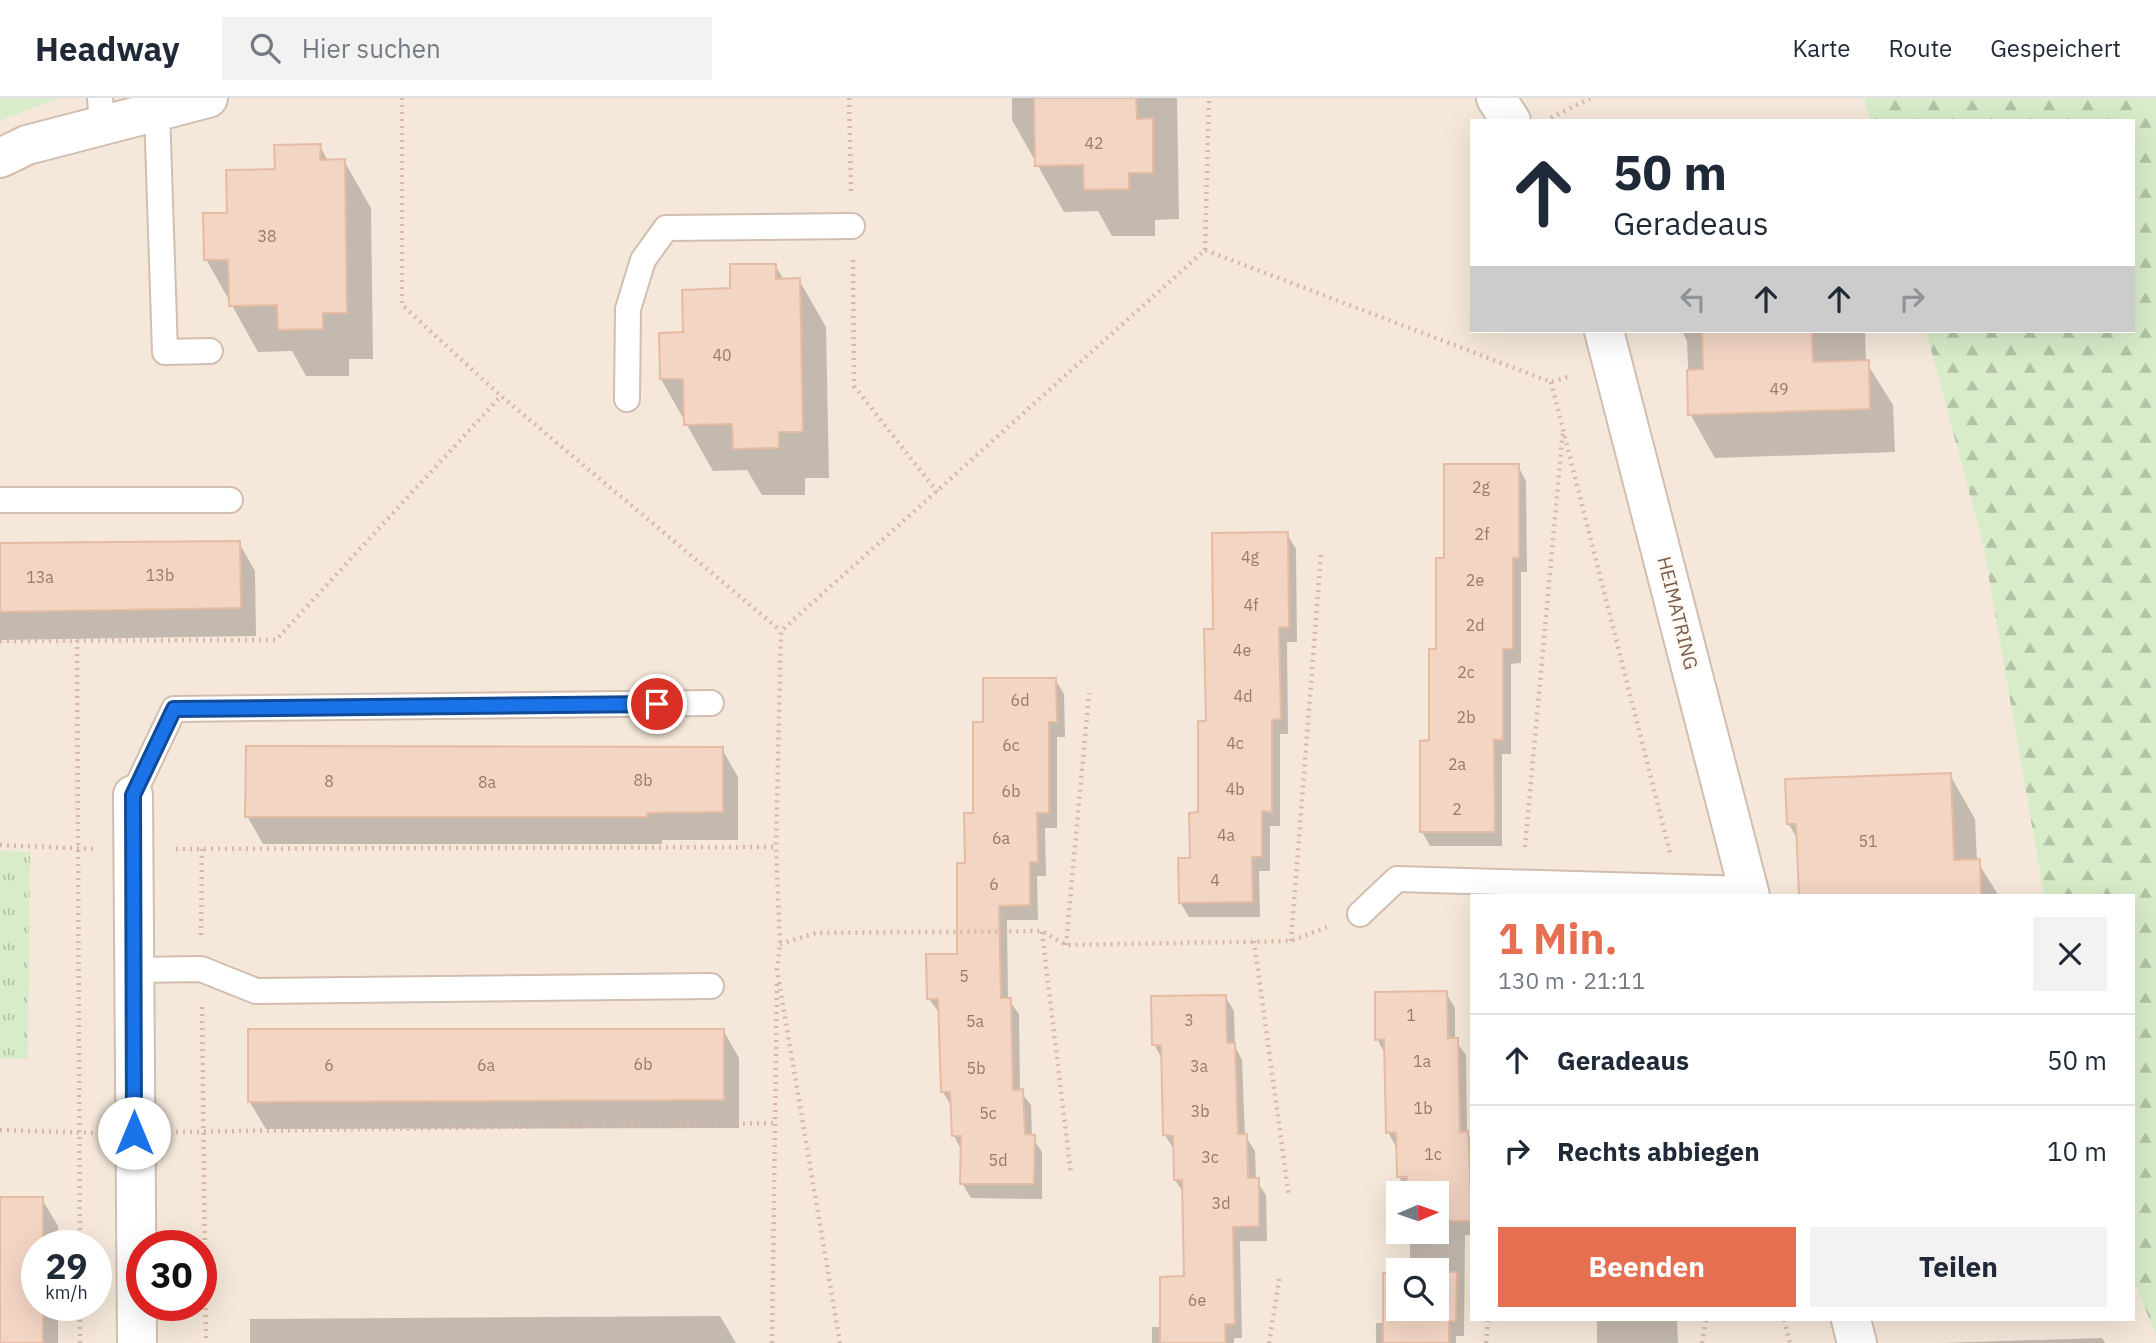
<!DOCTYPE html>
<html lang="de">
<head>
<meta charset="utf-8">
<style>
  body { margin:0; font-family:"IBM Plex Sans",sans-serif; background:#f2f2f3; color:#1f2937; height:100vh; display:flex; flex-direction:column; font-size:26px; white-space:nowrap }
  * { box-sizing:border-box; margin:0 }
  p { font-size:23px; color:#747a83 }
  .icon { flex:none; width:38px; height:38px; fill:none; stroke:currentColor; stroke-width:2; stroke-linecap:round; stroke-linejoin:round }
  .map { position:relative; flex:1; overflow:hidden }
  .panel { position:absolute; left:1470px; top:796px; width:665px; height:427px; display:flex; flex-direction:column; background:#fff; border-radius:0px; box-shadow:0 7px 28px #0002 }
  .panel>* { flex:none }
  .banner { position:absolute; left:1470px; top:21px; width:665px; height:214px; border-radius:0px; box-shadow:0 7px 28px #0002; background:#fff; color:#1f2937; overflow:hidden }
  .needle { width:46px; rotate:88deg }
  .tools { position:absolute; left:1386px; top:1083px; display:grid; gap:14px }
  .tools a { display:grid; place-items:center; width:63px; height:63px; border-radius:0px; background:#fff; box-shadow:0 7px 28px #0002; font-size:35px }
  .speed { position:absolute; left:21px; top:1132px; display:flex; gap:14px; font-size:35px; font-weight:700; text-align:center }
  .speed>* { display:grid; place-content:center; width:91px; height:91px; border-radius:50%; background:#fff; box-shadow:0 7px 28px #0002; line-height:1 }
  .speed small { font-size:18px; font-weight:400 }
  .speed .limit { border:10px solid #d22; background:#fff; color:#111 }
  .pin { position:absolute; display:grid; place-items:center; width:60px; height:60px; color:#fff; margin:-30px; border:4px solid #fff; border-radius:50%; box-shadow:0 2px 7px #0007 }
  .me { position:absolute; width:77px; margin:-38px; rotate:0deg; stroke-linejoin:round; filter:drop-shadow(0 0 5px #0008) }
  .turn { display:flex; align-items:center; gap:24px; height:147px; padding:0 28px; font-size:32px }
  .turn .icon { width:91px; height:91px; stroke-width:2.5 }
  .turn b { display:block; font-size:49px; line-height:60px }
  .lanes { display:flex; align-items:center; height:66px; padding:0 28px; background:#0003; justify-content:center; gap:35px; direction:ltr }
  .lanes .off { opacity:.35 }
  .round { display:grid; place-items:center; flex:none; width:74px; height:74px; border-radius:0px; background:#f2f2f3 }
  .overview { display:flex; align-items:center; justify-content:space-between; height:119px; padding:0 28px }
  h1 { font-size:42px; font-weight:700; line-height:52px; color:#e76f51 }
  .button { display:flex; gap:14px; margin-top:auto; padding:14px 28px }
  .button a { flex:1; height:80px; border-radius:0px; background:#e76f51; color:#fff; font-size:28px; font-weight:700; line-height:80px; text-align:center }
  .button a+a { background:#f2f2f3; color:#1f2937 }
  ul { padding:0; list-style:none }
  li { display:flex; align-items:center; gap:21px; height:91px; padding:0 28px; border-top:2px solid #e0e1e3 }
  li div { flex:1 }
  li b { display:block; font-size:26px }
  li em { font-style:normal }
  header { display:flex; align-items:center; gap:42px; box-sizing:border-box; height:98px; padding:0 35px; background:#fff; border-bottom:2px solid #e0e1e3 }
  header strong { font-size:33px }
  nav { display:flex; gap:38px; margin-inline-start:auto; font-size:24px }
  .search { width:490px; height:63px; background:#f2f2f3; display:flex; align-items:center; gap:18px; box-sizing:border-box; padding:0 24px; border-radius:0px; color:#747a83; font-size:26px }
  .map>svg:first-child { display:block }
</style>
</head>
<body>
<header>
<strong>Headway</strong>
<div class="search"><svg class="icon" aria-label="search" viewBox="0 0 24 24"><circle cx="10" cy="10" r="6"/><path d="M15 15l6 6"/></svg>Hier suchen</div>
<nav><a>Karte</a><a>Route</a><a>Gespeichert</a></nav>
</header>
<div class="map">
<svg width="2156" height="1245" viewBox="0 0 2156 1245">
  <defs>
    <pattern id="forest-firs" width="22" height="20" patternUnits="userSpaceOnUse" patternTransform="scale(1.75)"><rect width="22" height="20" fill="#d8ecc9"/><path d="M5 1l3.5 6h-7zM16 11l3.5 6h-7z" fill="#b4c2a5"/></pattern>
    <pattern id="park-tufts" width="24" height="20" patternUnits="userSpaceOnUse" patternTransform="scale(1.75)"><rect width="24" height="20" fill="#d8ecc9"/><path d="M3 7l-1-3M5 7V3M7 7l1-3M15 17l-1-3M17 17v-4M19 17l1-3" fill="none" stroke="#b4c2a5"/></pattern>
  </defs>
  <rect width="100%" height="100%" fill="#fdf6ec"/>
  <!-- residential -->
  <path fill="#f5e8da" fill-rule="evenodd" d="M59,0H1864L1870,23H1472V233H1926L1983,446L2044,798H1472V1222H2133V1181L2156,1237V1245H0V23ZM1398,1096H1437V1134H1398ZM37,1148H96V1208H37ZM142,1148H201V1208H142ZM1398,1172H1437V1211H1398Z"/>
  <!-- grass -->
  <path fill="#d8ecc9" d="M0,0H59L0,23Z"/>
  <!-- forest -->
  <path fill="url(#forest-firs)" d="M1864,0H2156V1237L2133,1181V798H2044L1983,446L1926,233H2133V23H1870Z"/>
  <!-- park -->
  <path fill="url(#park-tufts)" d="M0,753L30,754L28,961H0Z"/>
  <!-- shadow -->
  <path fill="#0003" d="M1012,0H1177L1179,121L1155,122V138H1112L1098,113L1064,114L1012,22Z
    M320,48L328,63H344L371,110L373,261H349V278H306L292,253L258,254L206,161L229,117L277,73Z
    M775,167L784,182H799L826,229L829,380H805V397H762L747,372L713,373L661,281L685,236L732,192Z
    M1682,233H1865L1866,264L1893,307L1895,354L1715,360L1690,316L1687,243Z
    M1518,368L1526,383L1527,474H1521V565L1511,566V656H1502V748H1430L1422,734L1446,462Z
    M1287,436L1296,451L1297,544H1287L1288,636H1280V728H1270V773H1259L1260,819H1189L1180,804L1200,716L1215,532Z
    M239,445L255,473L256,538L0,542V447Z
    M1055,581L1064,596L1065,639H1057V730H1045L1046,778H1037L1038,822H1007L1008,901L1019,916L1020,993L1031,1007L1032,1039L1042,1054V1101L971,1100L962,1085V1053L954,1038L951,1008L943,994L940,916L929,901L959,857L966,766L984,626Z
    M722,651L738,679V742H662V746H263L247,718Z
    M1950,677L1975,721L1977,763L1999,798H1801L1799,743L1788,725Z
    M1446,895L1455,910V942L1466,957L1467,1036L1472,1043V1137H1465L1464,1238H1456V1245H1376V1225H1385V1176H1398V1211H1437V1172H1410V1134H1437V1096L1408,1094L1399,1079L1396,1049L1388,1034L1385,956L1377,941Z
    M1225,898L1234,913L1235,948L1242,962L1245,1038L1255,1053L1256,1082L1266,1097L1267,1143H1240L1242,1240H1234V1245H1152V1229H1162L1186,1180L1185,1097L1175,1082L1174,1052L1165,1037L1162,961L1154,946Z
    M723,932L739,960V1030L266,1031L249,1003Z
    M0,1101H42L58,1128V1148H37V1208H58V1245H0Z
    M720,1218L736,1245H250V1221Z
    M1597,1222H1677L1678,1245H1597Z
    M2102,1240L2105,1245H1940Z"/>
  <!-- building -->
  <path fill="#f3d5c3" stroke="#e6bba3" stroke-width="2" d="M1034,0H1136L1137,21L1153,20V75H1129V91L1084,92L1083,67L1035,68Z
    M321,46L320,62L345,61L347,215H323V231L278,232L277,207L229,208L228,162H204L203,115H227L226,72L275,71L274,47Z
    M730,166H776V181L800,180L803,334H779V350L733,351L732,326L684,327L683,281H660L659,235L683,234L682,192L730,190Z
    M1702,233H1812L1813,264L1869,262L1870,311L1688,317L1687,272L1703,271Z
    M1444,366H1519V460H1513V551H1503V642H1494L1495,734H1420V643L1429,642V551H1436V460H1444Z
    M1288,434L1289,529L1279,530L1281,621L1272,622V714L1262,713V759H1252L1253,804L1179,805L1178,760H1190L1189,715L1198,714V623H1206L1204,531H1213L1212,435Z
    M240,443L241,510L0,514V445Z
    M983,580H1056L1057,624H1049V715H1037L1038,764H1030V807L999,808L1001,900H1011L1013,992L1023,991L1025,1036L1035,1037L1034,1086H960L961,1038H952L950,994H941L938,901H927L926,856H957V765H965L964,715H973V624H983Z
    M246,648L723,649V714L647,715V719H245Z
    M1951,675L1954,762L1980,761L1981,798H1799L1796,726H1787L1785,681Z
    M1447,893L1448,940H1458L1460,1034L1468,1033L1472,1123H1437V1096H1407V1079H1397L1396,1034L1386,1035L1384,941L1375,942V894Z
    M1226,897L1227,945H1235L1238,1036H1247L1248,1080H1259V1128L1233,1129L1235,1226H1225L1226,1245H1160V1179L1184,1178L1182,1082H1174L1173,1038L1163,1037L1161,947H1152L1151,898Z
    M248,931H724V1002L248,1004Z
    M0,1099H43V1148H37V1208H43V1245H0Z
    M1437,1174H1457L1456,1224L1449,1223V1245H1383V1175H1398V1211H1437Z"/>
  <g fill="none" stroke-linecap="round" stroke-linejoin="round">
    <!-- lane casing -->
    <g stroke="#d1beb0" stroke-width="28">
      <path id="lane" d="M100,0L102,27
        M157,13L165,254L210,253
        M627,301L628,211L643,162L666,130L852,128
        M0,402H230
        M133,697L174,611L711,605
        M1360,816L1397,781L1748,791
        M134,872L201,871L256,893L711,888"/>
    </g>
    <!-- street casing -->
    <g stroke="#d1beb0" stroke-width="42">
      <path id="street" d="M1496,0L1511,23
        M0,60L27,47L208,0
        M1604,233L1750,798
        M133,697L137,1245
        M1851,1222L1857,1245"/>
    </g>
    <!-- path -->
    <path stroke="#d9b8a5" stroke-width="4.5" stroke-dasharray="2 5" stroke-linecap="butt" d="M402,0V207L501,298L781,533
      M849,0L851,94
      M1551,20L1591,0
      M1205,152L1209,0
      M853,162L854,288L938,395
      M1551,284L1670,755
      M77,542L80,1148
      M0,543L276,542L501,298
      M0,747L94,751
      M1525,749L1563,332
      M176,751L776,749
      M1042,834L1071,1077
      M201,837L202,750
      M1254,843L1289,1099
      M1291,843L1321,456
      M780,846L816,835L1042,833L1066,847L1291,843L1327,829
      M1066,847L1089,595
      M202,909L206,1245
      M0,1032L94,1035
      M176,1034L774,1025
      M80,1208V1245
      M1784,1222L1790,1245
      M772,1245L777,883
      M840,1245L777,872L780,846L776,749L781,533L1205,152L1551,284L1571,278
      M1269,1245L1280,1176
      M1486,1245L1488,1222
      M1702,1245L1706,1222"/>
    <!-- lane -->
    <use href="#lane" stroke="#fff" stroke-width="24"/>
    <!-- street -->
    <use href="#street" stroke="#fff" stroke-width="38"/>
  </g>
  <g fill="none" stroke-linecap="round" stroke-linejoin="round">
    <!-- route casing -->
    <g stroke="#114b97" stroke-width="18">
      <path id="route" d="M134,1035L133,697L174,611L657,606"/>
    </g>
    <!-- route -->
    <use href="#route" stroke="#1a73e8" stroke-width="12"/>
  </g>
  <g text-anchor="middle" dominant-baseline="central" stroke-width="5" stroke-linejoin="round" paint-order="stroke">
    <!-- number labels -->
    <g font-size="16" fill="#987a6a">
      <text x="1094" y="45">42</text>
      <text x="267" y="138">38</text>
      <text x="722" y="257">40</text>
      <text x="1779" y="291">49</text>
      <text x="1481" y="389">2g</text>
      <text x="1482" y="436">2f</text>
      <text x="1250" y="459">4g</text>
      <text x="160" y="477">13b</text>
      <text x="40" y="479">13a</text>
      <text x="1475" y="482">2e</text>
      <text x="1251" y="507">4f</text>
      <text x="1475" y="527">2d</text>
      <text x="1242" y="552">4e</text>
      <text x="1466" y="574">2c</text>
      <text x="1243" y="598">4d</text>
      <text x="1020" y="602">6d</text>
      <text x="1466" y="619">2b</text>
      <text x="1235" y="645">4c</text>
      <text x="1011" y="647">6c</text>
      <text x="1457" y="666">2a</text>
      <text x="643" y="682">8b</text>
      <text x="329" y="683">8</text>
      <text x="487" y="684">8a</text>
      <text x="1235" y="691">4b</text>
      <text x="1011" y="693">6b</text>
      <text x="1457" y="711">2</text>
      <text x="1226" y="737">4a</text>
      <text x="1001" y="740">6a</text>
      <text x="1868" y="743">51</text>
      <text x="1215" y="782">4</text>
      <text x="994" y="786">6</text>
      <text x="964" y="878">5</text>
      <text x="1411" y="917">1</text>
      <text x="1189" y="922">3</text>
      <text x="975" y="923">5a</text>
      <text x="1422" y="963">1a</text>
      <text x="643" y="966">6b</text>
      <text x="329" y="967">6</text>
      <text x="486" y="967">6a</text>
      <text x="1199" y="968">3a</text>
      <text x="976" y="970">5b</text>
      <text x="1423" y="1010">1b</text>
      <text x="1200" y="1013">3b</text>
      <text x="988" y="1015">5c</text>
      <text x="1433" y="1056">1c</text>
      <text x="1210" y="1059">3c</text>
      <text x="998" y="1062">5d</text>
      <text x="1221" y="1105">3d</text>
      <text x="1197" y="1202">6e</text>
    </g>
    <!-- street labels -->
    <g font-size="19" fill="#7a5c4d" stroke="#fffaf3">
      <text transform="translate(1678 515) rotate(76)">HEIMATRING</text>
    </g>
  </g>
</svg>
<div class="tools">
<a><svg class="needle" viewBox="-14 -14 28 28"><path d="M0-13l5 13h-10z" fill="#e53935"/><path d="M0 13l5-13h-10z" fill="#747a83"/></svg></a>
<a><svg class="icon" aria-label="search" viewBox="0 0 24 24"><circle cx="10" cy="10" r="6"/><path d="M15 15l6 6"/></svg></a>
</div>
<div class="speed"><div>29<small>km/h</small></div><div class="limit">30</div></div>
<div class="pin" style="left:657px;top:606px;background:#d93025"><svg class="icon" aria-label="arrive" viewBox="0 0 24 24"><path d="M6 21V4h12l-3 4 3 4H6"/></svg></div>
<svg class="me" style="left:134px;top:1035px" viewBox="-20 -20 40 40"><circle r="19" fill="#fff"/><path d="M0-13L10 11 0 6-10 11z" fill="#1a73e8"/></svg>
<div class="banner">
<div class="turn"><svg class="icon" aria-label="ahead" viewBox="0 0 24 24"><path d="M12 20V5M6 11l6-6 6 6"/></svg><div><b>50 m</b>Geradeaus</div></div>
<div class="lanes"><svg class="icon off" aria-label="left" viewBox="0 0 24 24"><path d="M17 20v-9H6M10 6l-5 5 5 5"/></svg><svg class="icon" aria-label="ahead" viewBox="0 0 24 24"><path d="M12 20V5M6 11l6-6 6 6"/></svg><svg class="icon" aria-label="ahead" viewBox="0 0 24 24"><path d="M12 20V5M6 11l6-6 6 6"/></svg><svg class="icon off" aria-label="right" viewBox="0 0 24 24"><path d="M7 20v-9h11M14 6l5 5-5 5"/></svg></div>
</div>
<section class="panel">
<div class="overview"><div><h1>1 Min.</h1><p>130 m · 21:11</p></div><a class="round"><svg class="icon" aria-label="close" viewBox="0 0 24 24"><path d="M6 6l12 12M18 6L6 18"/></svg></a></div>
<ul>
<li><svg class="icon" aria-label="ahead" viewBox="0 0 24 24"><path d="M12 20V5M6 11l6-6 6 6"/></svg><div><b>Geradeaus</b></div><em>50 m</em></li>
<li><svg class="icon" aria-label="right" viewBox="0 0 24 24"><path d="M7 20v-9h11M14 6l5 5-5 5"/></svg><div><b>Rechts abbiegen</b></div><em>10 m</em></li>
</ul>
<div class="button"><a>Beenden</a><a>Teilen</a></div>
</section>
</div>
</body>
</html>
